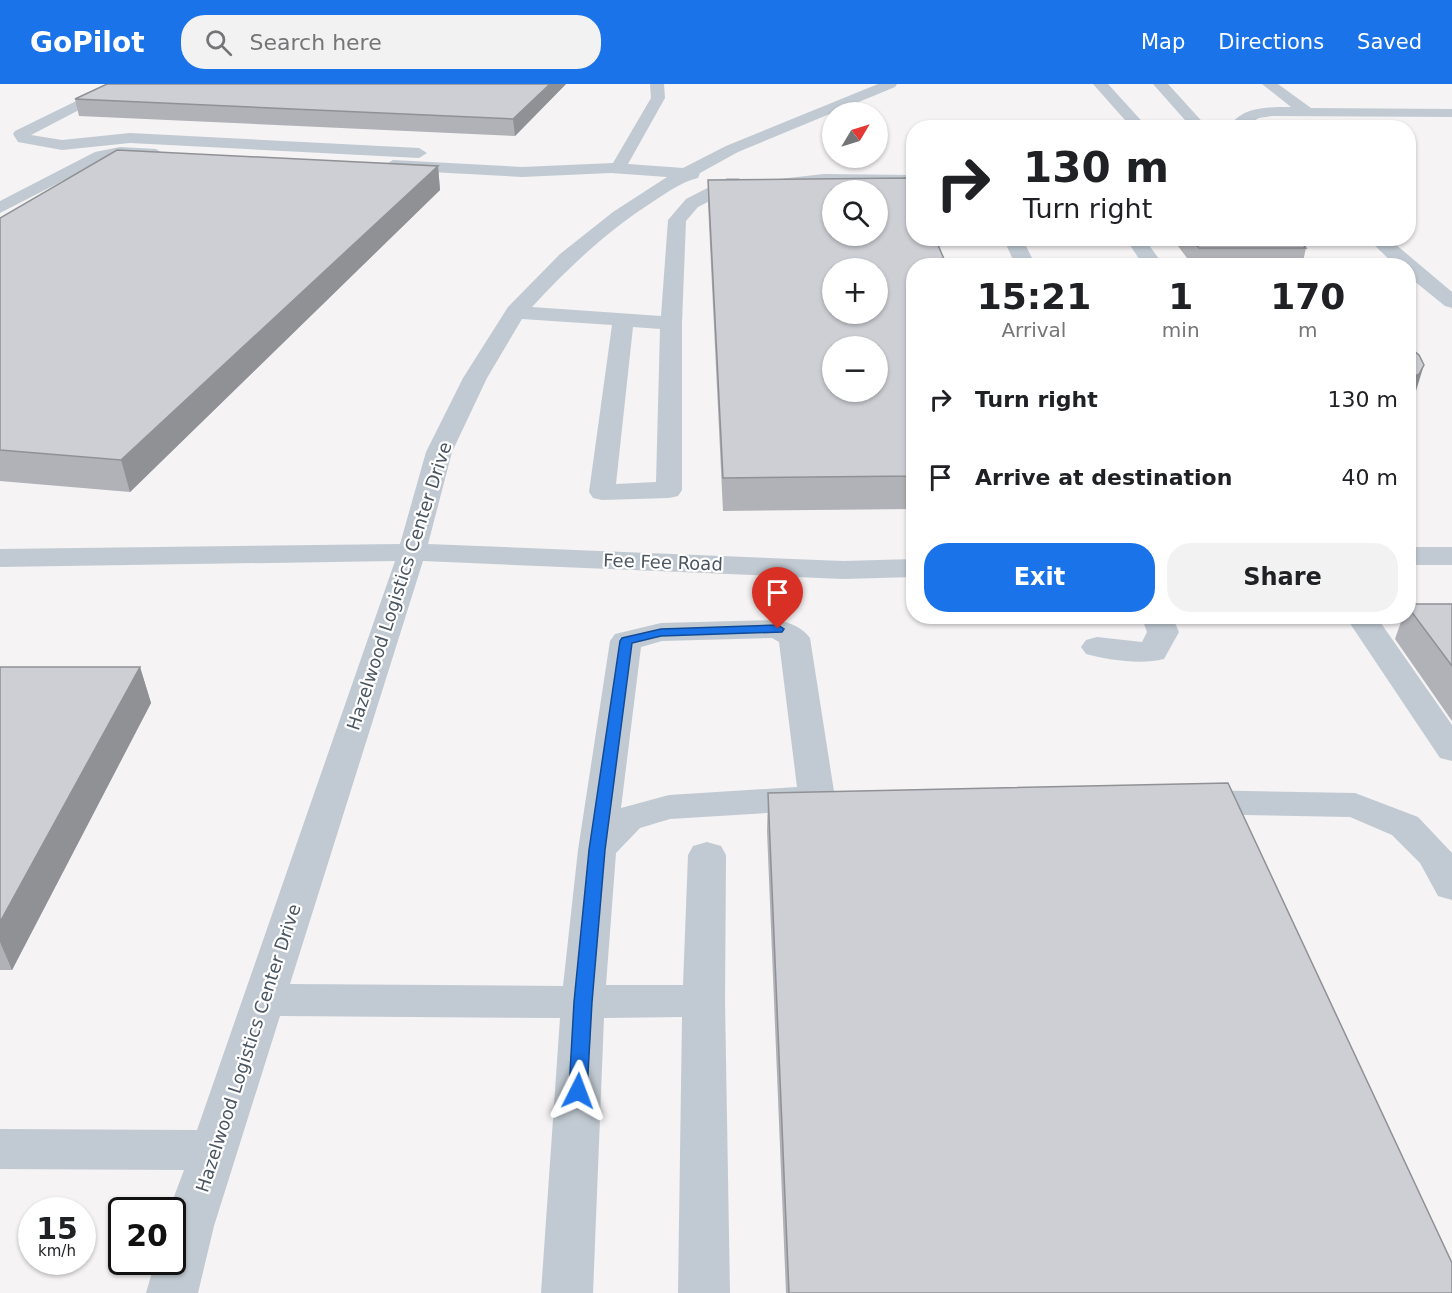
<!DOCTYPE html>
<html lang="en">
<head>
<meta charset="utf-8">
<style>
  body { margin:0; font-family:"DejaVu Sans",sans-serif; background:#f2f2f2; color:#202124; height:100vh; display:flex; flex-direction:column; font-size:22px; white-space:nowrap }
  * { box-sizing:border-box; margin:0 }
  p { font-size:20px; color:#757577 }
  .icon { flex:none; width:33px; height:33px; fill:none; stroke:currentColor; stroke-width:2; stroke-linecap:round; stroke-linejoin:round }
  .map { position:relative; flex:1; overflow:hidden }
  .sheet { position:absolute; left:906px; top:174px; width:510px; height:366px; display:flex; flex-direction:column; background:#fff; border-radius:24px; box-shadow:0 2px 4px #0004 }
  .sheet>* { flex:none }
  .guide { position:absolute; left:906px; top:36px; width:510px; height:126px; border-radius:24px; box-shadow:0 2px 4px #0004; background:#fff; color:#202124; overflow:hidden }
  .needle { width:39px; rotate:52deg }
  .fabs { position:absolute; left:822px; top:18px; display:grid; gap:12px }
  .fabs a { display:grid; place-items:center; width:66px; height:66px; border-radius:50%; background:#fff; box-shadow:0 2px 4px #0004; font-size:30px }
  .speed { position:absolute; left:18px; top:1113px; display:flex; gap:12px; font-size:30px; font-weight:700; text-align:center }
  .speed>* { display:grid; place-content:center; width:78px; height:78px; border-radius:50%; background:#fff; box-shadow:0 2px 4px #0004; line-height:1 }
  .speed small { font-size:15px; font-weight:400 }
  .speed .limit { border:3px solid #111; border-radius:9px; background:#fff; color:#111 }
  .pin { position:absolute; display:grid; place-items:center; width:51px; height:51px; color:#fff; margin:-62px -26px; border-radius:50% 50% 50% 0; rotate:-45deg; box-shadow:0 0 6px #0007 }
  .pin .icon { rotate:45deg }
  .me { position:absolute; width:66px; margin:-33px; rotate:3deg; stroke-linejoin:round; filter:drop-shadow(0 0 4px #0008) }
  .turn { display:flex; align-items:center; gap:21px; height:126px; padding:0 18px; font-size:27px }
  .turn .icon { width:78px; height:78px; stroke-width:2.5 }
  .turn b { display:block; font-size:42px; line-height:51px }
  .eta { display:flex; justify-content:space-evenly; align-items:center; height:102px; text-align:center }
  .eta b { font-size:36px; font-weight:700; line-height:42px }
  .cta { display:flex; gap:12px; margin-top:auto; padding:12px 18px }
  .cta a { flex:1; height:69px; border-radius:24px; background:#1a73e8; color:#fff; font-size:24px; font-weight:700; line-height:69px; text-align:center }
  .cta a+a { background:#f2f2f2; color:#202124 }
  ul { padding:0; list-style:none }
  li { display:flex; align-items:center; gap:18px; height:78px; padding:0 18px }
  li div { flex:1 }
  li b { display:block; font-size:22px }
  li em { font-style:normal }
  header { display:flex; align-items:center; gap:36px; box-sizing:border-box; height:84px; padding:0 30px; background:#1a73e8; color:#fff }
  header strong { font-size:28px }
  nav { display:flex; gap:33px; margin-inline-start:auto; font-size:21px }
  .search { width:420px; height:54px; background:#f2f2f2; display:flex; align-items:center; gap:15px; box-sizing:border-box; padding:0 21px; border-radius:24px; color:#757577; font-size:22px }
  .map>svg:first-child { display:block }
</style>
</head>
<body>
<header>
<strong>GoPilot</strong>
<div class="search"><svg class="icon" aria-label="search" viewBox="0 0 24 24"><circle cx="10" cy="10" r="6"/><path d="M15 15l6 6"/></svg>Search here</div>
<nav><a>Map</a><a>Directions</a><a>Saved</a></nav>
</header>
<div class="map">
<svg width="1452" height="1209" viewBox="0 0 1452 1209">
  <rect width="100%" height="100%" fill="#f5f3f3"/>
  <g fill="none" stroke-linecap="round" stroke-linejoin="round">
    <!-- minor -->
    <path fill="#c1cad2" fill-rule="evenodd" d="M111,0H129L31,51L62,56L130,49L419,64L427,69L419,74L130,59L62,66L18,58L13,50L15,47Z
      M650,0H664L665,14L628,80L683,84L726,62L878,0H897L895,3L738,68L700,89L698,94C681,98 668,108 654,117C606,148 571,181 532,223L661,232L668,136L686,115L727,94H739L742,98L739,102L698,123L686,137L682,239V406L678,412L669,414L602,416L593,414L589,408L612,241L522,235L487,294L452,368L428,460L843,477L914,475V493L843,495L423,477L290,900L563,902L578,766L610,557L615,550L661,539L778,536C790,539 802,543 810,554L835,714L830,722L817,726L670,735L640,744L616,769L606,901H683L688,771L693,762L707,758L721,762L726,771L725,917L730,1209H678L682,933L604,934L593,1209H541L560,934L280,932L214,1142L198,1209H146L155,1178H172V1126H169L184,1086L0,1085V1045L197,1046L395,477L0,483V465L400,460L426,368L463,294L508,223L560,170L613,128L667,93L611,89L522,93L393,86L385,81L393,76L522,83L613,79L651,14ZM633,243L660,245L656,398L616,400ZM772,554L779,558L797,703L669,711L621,724L641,563L662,557Z
      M1093,0H1108L1148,44H1132Z
      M1153,0H1168L1208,44H1192Z
      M1262,0H1278L1311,24L1452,25V33L1272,32L1259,34L1248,40L1250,44H1235L1232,39C1245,22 1272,23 1291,23Z
      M120,63L156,65L164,70C157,78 119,73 105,75L0,129V117L95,68Z
      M824,90L914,91V101L824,100L779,105L773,104L770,100L773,96L779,95Z
      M1003,154H1022L1036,182H1016Z
      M1125,154H1144L1164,182H1144Z
      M1367,154H1388L1452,208V224L1445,222L1408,192V182H1396Z
      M1408,463H1452V481H1408Z
      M1141,532H1172L1179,548L1164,575C1141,581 1109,576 1086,570L1081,563L1086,556L1097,553L1142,558L1147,548Z
      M1345,532H1376L1452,641V677L1440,674Z
      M1194,706L1355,709L1418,733L1452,769V816L1438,812L1420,779L1392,751L1350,733L1194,730L1181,726L1176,718L1181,710Z"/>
  </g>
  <!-- wall -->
  <path fill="#b0b2b7" d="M566,0L515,52L79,32L75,15Z
    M438,82L440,106L130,408L0,397V134Z
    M708,96L914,182V425L723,427L708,120Z
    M1172,154H1297L1306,164L1302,182H1193Z
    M1408,520H1452V637L1395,555L1403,532H1408Z
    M0,583H140L151,619L12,886H0Z
    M768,709L1452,1209H786L767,747Z"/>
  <!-- shaded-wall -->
  <path fill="#909195" d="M550,0H566L515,52L513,35Z
    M438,82L440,106L130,408L121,376Z
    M1424,281L1415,310L1410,320L1408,321V296Z
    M140,583L151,619L12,886L0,858V838Z"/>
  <!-- building -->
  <path fill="#cdcfd5" stroke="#909195" stroke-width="1.5" fill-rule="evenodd" d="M107,0H550L513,35L75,15Z
    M117,66L438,82L121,376L0,366V134Z
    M908,94L914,106V154H935L947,182H914V392L723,394L708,96ZM832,106H878V152H832ZM832,184H878V230H832ZM832,262H878V308H832Z
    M1191,154H1297L1306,164H1199Z
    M1408,262L1419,271L1424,281L1419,290L1408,296Z
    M1408,520H1452V582L1408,523Z
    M0,583H140L0,838Z
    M1228,699L1452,1179V1209H789L768,709Z"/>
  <!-- route -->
  <path fill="#1a73e8" stroke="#114b97" stroke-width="1.5" d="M778,541L784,545L782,548L661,552L632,559L605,766L592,918L587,1007L585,1013L578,1015L571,1013L569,1007L574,918L589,766L620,557L622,554L661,545Z"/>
  <g text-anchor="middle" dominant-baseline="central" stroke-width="4.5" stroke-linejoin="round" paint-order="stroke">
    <!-- street labels -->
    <g font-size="18" fill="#4a5661" stroke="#fff">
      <text transform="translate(663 478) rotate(2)">Fee Fee Road</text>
      <text transform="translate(399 502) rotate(-72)">Hazelwood Logistics Center Drive</text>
      <text transform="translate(248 964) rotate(-72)">Hazelwood Logistics Center Drive</text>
    </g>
  </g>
</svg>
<div class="fabs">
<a><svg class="needle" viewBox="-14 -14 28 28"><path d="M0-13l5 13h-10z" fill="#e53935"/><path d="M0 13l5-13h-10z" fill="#757577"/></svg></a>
<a><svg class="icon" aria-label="search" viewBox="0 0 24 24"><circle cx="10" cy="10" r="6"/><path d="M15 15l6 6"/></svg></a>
<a>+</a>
<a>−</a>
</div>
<div class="speed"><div>15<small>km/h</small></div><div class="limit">20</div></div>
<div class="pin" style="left:778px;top:545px;background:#d93025"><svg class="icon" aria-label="arrive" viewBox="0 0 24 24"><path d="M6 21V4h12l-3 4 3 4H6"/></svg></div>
<svg class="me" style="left:578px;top:1007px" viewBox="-20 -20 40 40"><path d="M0-17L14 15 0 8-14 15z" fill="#1a73e8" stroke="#fff" stroke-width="4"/></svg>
<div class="guide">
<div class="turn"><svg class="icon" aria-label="right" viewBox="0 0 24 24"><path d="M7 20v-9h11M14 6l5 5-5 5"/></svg><div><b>130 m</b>Turn right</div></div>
</div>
<section class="sheet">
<div class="eta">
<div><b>15:21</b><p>Arrival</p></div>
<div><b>1</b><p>min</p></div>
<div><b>170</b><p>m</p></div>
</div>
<ul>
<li><svg class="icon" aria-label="right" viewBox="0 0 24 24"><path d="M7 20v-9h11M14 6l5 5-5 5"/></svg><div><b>Turn right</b></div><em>130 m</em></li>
<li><svg class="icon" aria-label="arrive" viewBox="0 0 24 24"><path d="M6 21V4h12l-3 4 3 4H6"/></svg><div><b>Arrive at destination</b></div><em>40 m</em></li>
</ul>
<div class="cta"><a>Exit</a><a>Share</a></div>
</section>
</div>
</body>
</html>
